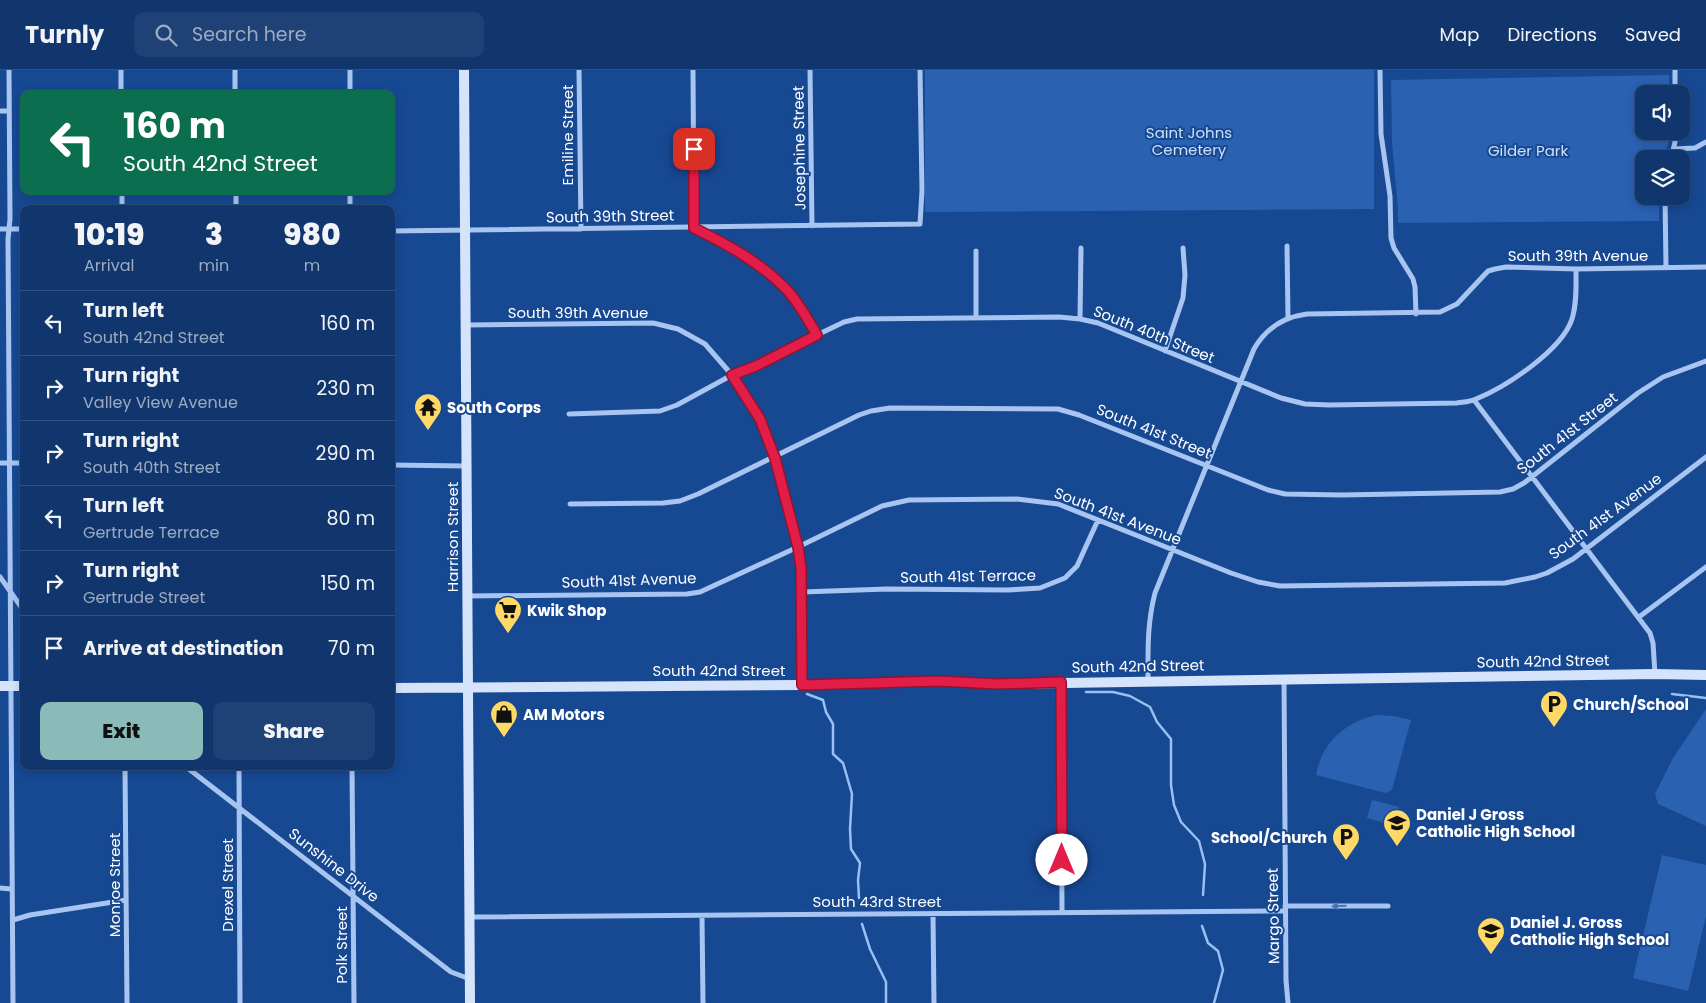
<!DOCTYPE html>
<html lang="en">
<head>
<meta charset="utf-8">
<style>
  body { margin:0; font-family:Poppins,sans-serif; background:#1e4176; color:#f1f3f6; height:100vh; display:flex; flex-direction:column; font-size:19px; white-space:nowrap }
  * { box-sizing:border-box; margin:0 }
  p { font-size:16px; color:#9cabc2 }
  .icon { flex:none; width:28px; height:28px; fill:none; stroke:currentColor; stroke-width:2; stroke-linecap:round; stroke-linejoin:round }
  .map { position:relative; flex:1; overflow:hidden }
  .sheet { position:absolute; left:20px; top:135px; width:375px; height:565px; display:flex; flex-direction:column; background:#11366e; border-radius:10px; box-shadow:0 2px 8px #0003,0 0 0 1px #305081 }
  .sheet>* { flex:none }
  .hud { position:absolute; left:20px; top:20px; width:375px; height:105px; border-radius:10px; box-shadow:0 2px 8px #0003,0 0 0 1px #305081; background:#0b6e4f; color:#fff; overflow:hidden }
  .controls { position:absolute; left:1635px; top:15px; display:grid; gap:10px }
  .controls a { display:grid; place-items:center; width:55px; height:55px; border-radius:10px; background:#11366e; box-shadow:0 2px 8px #0003,0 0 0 1px #305081; font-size:25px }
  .pin { position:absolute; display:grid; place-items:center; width:42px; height:42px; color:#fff; margin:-21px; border-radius:10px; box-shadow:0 2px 8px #0006 }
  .me { position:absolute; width:55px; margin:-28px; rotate:0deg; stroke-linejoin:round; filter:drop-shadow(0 0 4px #0008) }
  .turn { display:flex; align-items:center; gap:18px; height:105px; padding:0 20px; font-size:22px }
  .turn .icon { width:65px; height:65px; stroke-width:2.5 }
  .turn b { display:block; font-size:35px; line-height:42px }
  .eta { display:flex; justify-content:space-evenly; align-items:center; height:85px; text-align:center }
  .eta b { font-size:30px; font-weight:800; line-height:35px }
  .button { display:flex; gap:10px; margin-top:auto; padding:10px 20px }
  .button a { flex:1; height:58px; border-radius:10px; background:#8bbbb9; color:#111; font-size:20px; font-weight:800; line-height:58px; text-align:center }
  .button a+a { background:#1e4176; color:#f1f3f6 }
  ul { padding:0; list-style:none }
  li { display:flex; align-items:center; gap:15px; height:65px; padding:0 20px; border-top:1px solid #305081 }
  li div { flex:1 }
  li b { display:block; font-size:19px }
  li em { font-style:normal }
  header { display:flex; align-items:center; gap:30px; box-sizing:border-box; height:70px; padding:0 25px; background:#11366e; border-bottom:1px solid #305081 }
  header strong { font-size:24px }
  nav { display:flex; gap:28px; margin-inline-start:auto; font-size:18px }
  .search { width:350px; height:45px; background:#1e4176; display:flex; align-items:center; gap:12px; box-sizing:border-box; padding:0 18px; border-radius:10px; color:#9cabc2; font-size:19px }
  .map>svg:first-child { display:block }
</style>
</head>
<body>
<header>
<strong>Turnly</strong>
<div class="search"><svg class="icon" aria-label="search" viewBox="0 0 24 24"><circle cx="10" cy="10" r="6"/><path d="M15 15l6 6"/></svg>Search here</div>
<nav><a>Map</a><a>Directions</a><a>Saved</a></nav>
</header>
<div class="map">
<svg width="1706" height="933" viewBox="0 0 1706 933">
  <rect width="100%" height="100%" fill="#174892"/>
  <!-- green -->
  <path fill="#2a61b1" d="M925,0H1374V139L925,142Z
    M1669,5V24H1644V61H1670V68L1663,89H1644V126H1659V151L1398,153V138L1392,73L1391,10Z
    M1706,639V756L1658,734L1655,724L1673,688Z
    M1377,645L1394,646L1411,650L1392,720L1385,723L1316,705C1322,672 1345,652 1377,645Z
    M1372,730L1399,737L1394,756L1367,748Z
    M1662,785L1706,795V846L1688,921L1633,908Z"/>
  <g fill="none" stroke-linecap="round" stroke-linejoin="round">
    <!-- stream -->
    <path stroke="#99bff3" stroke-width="2.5" d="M1086,622H1113L1130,626L1150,637L1157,652L1171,669V715L1174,735L1181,752L1199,771L1205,794L1203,825
      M807,624L823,630L826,642L833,654V684L843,693L852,724L850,759L851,779L860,793L858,810L859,828
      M1672,624L1706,628
      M862,854L870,879L886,912V933
      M1202,856L1208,873L1218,881L1223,900L1214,933"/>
    <!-- street -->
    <path stroke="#a7c5f0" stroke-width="5" d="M9,0L10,149L8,169L13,933
      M121,0V24
      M235,0V24
      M350,0V24
      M579,0L581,159
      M693,0L694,158C728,175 760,192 787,220C799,233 808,250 817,265
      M810,0L812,156
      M1380,0L1381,64L1390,126L1391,168L1394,178L1413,209L1415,217L1416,244
      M1675,0V24
      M0,41H9
      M1674,79L1695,78L1706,72
      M1671,89L1675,72V61
      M122,121V139
      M236,121V139
      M350,121V139
      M1665,126L1666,197
      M0,159H24
      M391,161L920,154L922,121L920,0
      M1287,176L1288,248
      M976,181V247
      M1080,249L1081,178
      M466,255L653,253L678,259L705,274L732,305L760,349L775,387L798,477L801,498L802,615
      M1165,281L1183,228L1185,205L1183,178
      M1474,330L1650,563L1653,573L1655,604
      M569,344L660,341L677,335L732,305L756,296L817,265L844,252L857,249L1059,247L1080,249L1098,253L1281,328L1305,334L1329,335L1457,333C1463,332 1470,332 1476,329C1506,317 1562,280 1572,249C1577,233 1576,215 1576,199
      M0,393H24
      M391,395L466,396
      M570,434L663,433L680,431L698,424L859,345L871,341L890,338L1058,339L1079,345L1268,420L1285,424L1342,425L1500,422L1513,419L1524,413L1638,323L1663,307L1706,291
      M0,507L24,541
      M802,522L887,519L1008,520L1040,518L1065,508L1077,496L1098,450
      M468,526L687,524L700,522L798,477L882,436L909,430L1017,429L1058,434L1231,503L1258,512L1280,516L1505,513L1535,507L1547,503L1573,489L1706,387
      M1639,547L1706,497
      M1284,609L1286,910L1288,933
      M1148,611C1148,580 1147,554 1155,523L1254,279C1266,258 1283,247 1307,244L1440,242L1457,234L1488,201L1495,199L1506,197L1576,199L1706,197
      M1061,613L1062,842
      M125,696L127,933
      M185,696L451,902L470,909
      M239,696L240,933
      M352,696L354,933
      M0,818L11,819
      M1285,836H1388
      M933,844L934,933
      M702,846L703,933
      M470,847L1285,841
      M13,850L30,845L126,830"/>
    <!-- secondary -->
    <path stroke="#d5e4fb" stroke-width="10" d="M464,0L470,933
      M0,616H24
      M391,618L802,615L939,611L998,614L1655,604L1706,605"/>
  </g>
  <!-- one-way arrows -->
  <defs><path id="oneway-solid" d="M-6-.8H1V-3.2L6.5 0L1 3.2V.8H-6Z" transform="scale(1.25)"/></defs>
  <use fill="#4974b3" href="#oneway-solid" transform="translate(1339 836) rotate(179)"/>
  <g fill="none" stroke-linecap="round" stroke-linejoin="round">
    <!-- route casing -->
    <g stroke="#92132f" stroke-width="12">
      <path id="route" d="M694,79V158C728,175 760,192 787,220C799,233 808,250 817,265L756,296L732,305L760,349L775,388L798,477L801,498L802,615L939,611L998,614L1061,612L1062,790"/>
    </g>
    <!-- route -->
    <use href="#route" stroke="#e11d48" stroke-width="9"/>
  </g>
  <!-- icons -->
  <defs>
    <g id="temple-pin" transform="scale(1.4375)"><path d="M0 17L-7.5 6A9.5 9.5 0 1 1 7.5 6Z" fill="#ffd966" stroke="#174892"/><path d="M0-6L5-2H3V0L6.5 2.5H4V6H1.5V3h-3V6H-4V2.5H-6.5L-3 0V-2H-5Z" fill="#111"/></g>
    <g id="supermarket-pin" transform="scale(1.4375)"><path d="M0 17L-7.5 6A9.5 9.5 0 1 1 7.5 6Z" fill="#ffd966" stroke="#174892"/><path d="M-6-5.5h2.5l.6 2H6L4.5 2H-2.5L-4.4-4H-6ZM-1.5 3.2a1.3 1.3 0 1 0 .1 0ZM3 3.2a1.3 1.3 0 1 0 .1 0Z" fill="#111"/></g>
    <g id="parking-pin" transform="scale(1.4375)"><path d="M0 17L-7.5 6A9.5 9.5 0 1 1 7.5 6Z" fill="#ffd966" stroke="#174892"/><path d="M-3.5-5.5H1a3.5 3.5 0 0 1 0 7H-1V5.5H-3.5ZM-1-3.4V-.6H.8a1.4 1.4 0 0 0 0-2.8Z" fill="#111"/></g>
    <g id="shop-pin" transform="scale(1.4375)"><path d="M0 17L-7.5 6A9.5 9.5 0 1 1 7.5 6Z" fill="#ffd966" stroke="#174892"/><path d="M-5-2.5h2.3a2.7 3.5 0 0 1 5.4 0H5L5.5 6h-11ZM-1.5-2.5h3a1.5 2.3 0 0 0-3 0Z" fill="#111"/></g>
    <g id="school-pin" transform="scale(1.4375)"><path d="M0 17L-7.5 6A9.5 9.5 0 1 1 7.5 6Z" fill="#ffd966" stroke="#174892"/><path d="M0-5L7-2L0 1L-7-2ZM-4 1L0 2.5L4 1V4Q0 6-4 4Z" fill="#111"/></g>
  </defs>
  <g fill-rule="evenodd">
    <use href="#temple-pin" x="428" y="337"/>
    <use href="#supermarket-pin" x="508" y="540"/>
    <use href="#parking-pin" x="1554" y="634"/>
    <use href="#shop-pin" x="504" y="644"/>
    <use href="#school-pin" x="1397" y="753"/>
    <use href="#parking-pin" x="1346" y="767"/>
    <use href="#school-pin" x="1491" y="861"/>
  </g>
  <g text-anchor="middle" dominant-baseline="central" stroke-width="4" stroke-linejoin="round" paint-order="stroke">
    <!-- park labels -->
    <g font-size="15" fill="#cde0fb" stroke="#174892">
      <text x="1189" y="62">Saint Johns<tspan x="1189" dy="17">Cemetery</tspan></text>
      <text x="1528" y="80">Gilder Park</text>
    </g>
    <!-- street labels -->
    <g font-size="15" fill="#fff" stroke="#174892">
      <text transform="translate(567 65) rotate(-90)">Emiline Street</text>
      <text transform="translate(799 78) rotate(-91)">Josephine Street</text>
      <text transform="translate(610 146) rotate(-1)">South 39th Street</text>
      <text x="1578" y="185">South 39th Avenue</text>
      <text x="578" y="242">South 39th Avenue</text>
      <text transform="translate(1154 264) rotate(22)">South 40th Street</text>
      <text transform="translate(1154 361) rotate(22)">South 41st Street</text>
      <text transform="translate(1567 363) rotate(-38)">South 41st Street</text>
      <text transform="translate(1118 446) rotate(21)">South 41st Avenue</text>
      <text transform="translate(1605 446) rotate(-36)">South 41st Avenue</text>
      <text transform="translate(452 467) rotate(-90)">Harrison Street</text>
      <text transform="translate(968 506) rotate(-1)">South 41st Terrace</text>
      <text transform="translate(629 510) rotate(-2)">South 41st Avenue</text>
      <text transform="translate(1543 591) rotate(-1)">South 42nd Street</text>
      <text transform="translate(1138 596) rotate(-1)">South 42nd Street</text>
      <text x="719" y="600">South 42nd Street</text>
      <text transform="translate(334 795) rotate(38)">Sunshine Drive</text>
      <text transform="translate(114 815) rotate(-90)">Monroe Street</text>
      <text transform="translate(227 815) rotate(-90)">Drexel Street</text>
      <text x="877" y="831">South 43rd Street</text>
      <text transform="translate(1273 846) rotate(-91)">Margo Street</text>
      <text transform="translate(341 875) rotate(-90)">Polk Street</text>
    </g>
    <!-- poi labels -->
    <g font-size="15" font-weight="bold" fill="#fff" stroke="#174892" text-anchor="start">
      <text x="447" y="337">South Corps</text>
      <text x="527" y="540">Kwik Shop</text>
      <text x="1573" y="634">Church/School</text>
      <text x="523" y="644">AM Motors</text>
      <text x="1416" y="744">Daniel J Gross<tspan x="1416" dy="17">Catholic High School</tspan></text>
      <text x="1327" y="767" text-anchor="end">School/Church</text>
      <text x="1510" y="852">Daniel J. Gross<tspan x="1510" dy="17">Catholic High School</tspan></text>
    </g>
  </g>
</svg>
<div class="controls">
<a><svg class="icon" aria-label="sound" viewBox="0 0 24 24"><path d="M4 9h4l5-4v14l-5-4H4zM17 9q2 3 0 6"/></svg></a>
<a><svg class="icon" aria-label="layers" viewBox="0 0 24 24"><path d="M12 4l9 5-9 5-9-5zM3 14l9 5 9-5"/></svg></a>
</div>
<div class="pin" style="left:694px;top:79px;background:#d93025"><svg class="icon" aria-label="arrive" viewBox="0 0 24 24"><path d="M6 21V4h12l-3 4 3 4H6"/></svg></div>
<svg class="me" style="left:1062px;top:790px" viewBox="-20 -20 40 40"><circle r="19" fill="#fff"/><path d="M0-13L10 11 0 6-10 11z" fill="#e11d48"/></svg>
<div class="hud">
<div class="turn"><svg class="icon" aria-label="left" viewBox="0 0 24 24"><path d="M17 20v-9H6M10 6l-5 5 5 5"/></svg><div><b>160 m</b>South 42nd Street</div></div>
</div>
<section class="sheet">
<div class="eta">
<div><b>10:19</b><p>Arrival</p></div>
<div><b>3</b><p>min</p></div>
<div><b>980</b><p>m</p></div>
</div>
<ul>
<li><svg class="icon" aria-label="left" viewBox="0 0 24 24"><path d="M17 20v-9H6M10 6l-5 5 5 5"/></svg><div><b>Turn left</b><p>South 42nd Street</p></div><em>160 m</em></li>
<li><svg class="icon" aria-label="right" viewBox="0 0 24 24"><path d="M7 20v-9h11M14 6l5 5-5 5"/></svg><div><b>Turn right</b><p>Valley View Avenue</p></div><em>230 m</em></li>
<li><svg class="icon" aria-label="right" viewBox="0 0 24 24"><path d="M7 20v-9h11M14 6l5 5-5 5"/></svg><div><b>Turn right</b><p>South 40th Street</p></div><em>290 m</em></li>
<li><svg class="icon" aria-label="left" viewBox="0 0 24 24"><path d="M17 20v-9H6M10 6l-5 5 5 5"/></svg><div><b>Turn left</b><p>Gertrude Terrace</p></div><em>80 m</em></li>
<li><svg class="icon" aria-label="right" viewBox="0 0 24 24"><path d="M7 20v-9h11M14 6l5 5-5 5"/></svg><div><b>Turn right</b><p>Gertrude Street</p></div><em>150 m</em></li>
<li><svg class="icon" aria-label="arrive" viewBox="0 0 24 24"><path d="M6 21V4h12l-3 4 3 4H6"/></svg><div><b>Arrive at destination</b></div><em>70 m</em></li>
</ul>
<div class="button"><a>Exit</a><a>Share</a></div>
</section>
</div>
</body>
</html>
